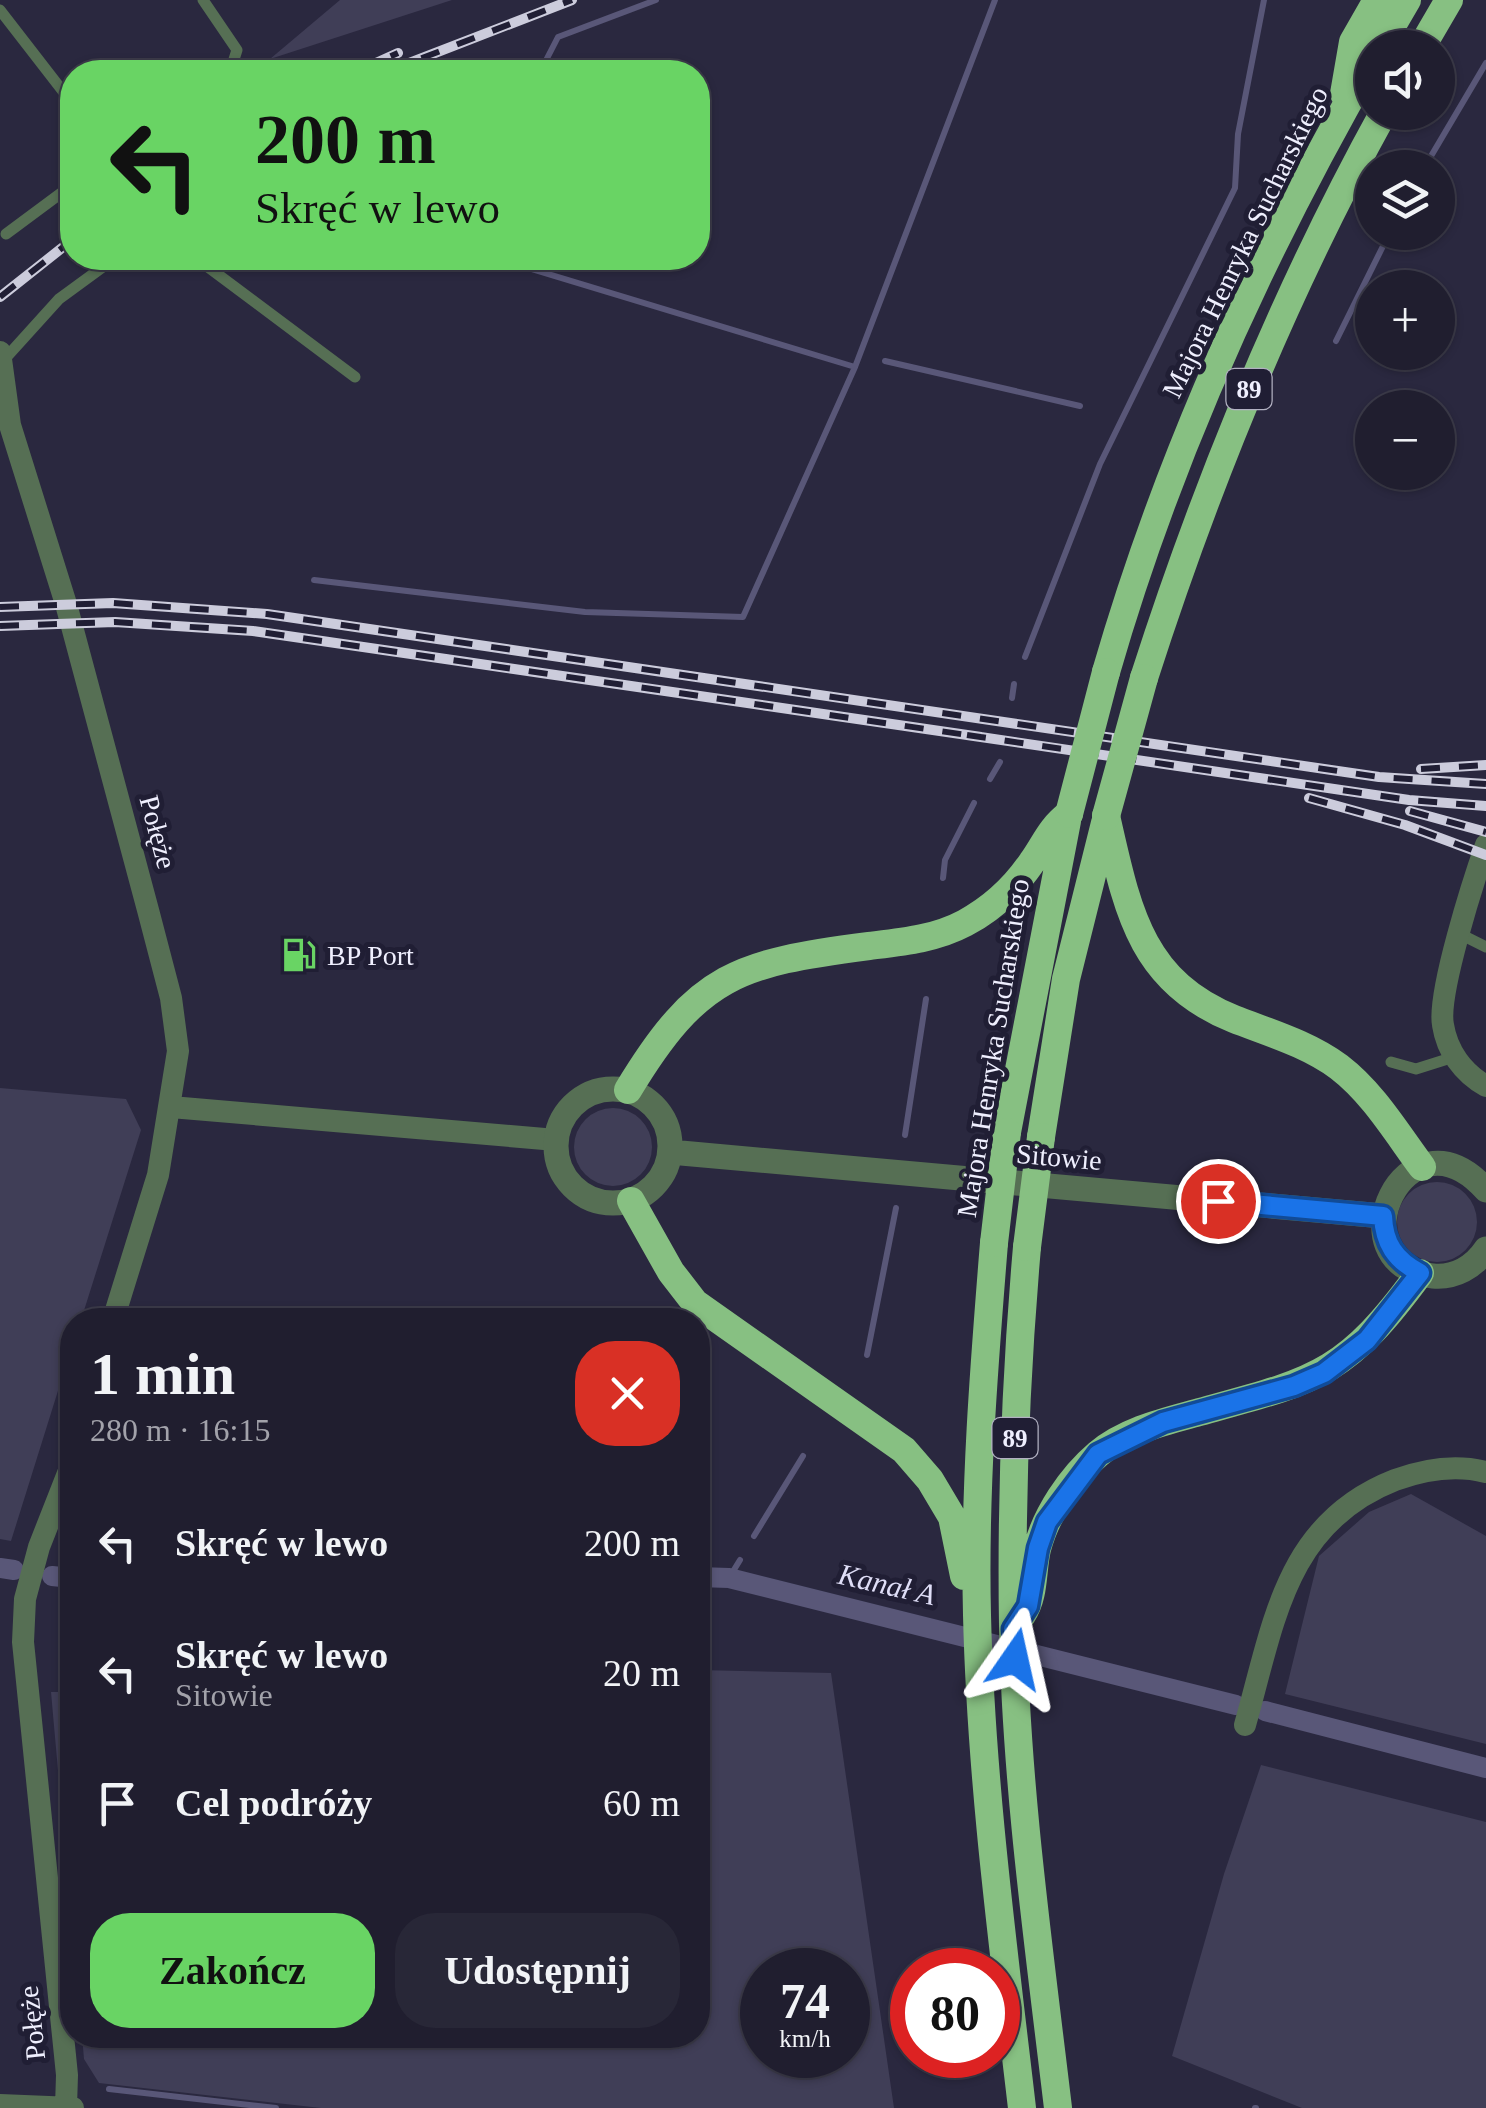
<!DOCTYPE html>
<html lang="pl">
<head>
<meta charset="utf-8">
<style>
  body { margin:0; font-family:"Times New Roman",serif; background:#282737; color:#f1f3f6; height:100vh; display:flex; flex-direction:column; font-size:38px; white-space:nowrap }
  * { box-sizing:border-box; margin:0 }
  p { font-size:32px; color:#a2a2aa }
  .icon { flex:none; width:55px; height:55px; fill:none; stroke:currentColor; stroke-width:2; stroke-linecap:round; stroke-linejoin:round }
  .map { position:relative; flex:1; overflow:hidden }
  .side { position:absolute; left:60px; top:1308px; width:650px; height:740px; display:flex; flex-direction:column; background:#201e2f; border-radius:40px; box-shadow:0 2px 8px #0004,0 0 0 2px #3d3c4b }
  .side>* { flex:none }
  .banner { position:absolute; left:60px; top:60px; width:650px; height:210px; border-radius:40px; box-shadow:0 2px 8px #0004,0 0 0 2px #3d3c4b; background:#69d464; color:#111; overflow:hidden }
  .fabs { position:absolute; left:1355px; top:30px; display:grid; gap:20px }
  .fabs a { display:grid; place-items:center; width:100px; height:100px; border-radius:50%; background:#201e2f; box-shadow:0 2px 8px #0004,0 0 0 2px #3d3c4b; font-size:50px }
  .speed { position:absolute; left:740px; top:1948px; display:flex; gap:20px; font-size:50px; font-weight:700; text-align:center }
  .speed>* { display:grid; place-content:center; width:130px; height:130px; border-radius:50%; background:#201e2f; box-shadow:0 2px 8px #0004,0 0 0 2px #3d3c4b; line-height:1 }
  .speed small { font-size:25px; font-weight:400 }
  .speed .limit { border:15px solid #d22; background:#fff; color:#111 }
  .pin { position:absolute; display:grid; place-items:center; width:85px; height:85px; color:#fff; margin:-42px; border:5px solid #fff; border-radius:50%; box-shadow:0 2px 10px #0007 }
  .me { position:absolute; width:110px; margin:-55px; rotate:11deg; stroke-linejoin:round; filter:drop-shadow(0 0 8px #0008) }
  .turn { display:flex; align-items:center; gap:35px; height:210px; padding:0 30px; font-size:45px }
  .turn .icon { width:130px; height:130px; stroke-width:2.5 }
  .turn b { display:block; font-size:70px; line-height:85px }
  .round { display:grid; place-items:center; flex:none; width:105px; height:105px; border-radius:40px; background:#282737 }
  .summary { display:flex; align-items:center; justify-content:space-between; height:170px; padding:0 30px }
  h1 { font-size:60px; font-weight:600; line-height:75px }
  .action { display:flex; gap:20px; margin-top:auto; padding:20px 30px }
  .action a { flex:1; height:115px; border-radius:40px; background:#69d464; color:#111; font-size:40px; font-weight:600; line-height:115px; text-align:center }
  .action a+a { background:#282737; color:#f1f3f6 }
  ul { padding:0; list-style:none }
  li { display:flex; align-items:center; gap:30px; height:130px; padding:0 30px }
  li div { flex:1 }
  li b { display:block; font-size:38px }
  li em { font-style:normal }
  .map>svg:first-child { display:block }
</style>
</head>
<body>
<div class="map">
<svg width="1486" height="2108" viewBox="0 0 1486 2108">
  <rect width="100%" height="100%" fill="#2a283f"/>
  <!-- green -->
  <path fill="#403e57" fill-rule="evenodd" d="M340,0H452L270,59Z
    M0,1088L126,1099L141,1130L81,1320H72V1346L11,1541L0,1539Z
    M574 1147a39 39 0 1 1 78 0a39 39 0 1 1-78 0Z
    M1397 1222a40 40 0 1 1 80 0a40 40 0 1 1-80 0Z
    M1411,1494L1486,1536V1744L1285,1694L1319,1556L1369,1512Z
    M698,1670L831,1673L894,2108H321L99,2083L84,2059L82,2035H698ZM848,1970V2055H762V1970Z
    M51,1692H72V1928Z
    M1261,1765L1486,1822V2108H1302L1172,2056L1224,1874Z"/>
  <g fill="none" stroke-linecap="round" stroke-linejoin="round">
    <!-- stream -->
    <path stroke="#595778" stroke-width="6" d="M540,72L558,37L656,0
      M1424,168L1486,63
      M495,258L855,367L995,0
      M1336,341L1390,232
      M885,361L1080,406
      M314,580L585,612L743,617L855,367
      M1025,657L1100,464L1235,188L1238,134L1264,0
      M1012,698L1014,684
      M990,779L1000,762
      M943,878L945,860L974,803
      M905,1135L926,999
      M867,1355L896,1208
      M754,1536L803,1456
      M729,1578L740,1560
      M109,2089L276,2108
      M1255,2108H1256"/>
    <!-- canal -->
    <path stroke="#595778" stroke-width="20" d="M0,1568L14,1570
      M52,1576L72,1578
      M698,1577L729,1578L1236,1705
      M1265,1711L1486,1768"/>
    <!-- service -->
    <path stroke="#566f54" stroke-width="11" d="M203,0L237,50L230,72
      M0,10L72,103
      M6,234L72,185
      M196,258L355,377
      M2,362L59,299L115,258
      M1462,935L1486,947
      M1391,1062L1416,1069L1454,1057"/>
    <!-- minor -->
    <path stroke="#566f54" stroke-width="22" d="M0,352L10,425L66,604L148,910L171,998L178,1051L158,1175L113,1320
      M1486,845C1474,879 1437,994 1443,1025C1447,1051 1463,1073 1486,1086
      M171,1107L556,1140
      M1245,1725C1274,1623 1285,1523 1395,1480C1425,1469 1455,1464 1486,1472
      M0,2105L73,2108
      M66,2107L67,2075L23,1642L25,1599L39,1547L72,1463"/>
    <!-- tertiary -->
    <path stroke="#566f54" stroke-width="25" d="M556 1146a57 57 0 1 1 114 0a57 57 0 1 1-114 0Z
      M670,1152L1383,1216
      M1486,1190C1405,1100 1332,1266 1433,1276C1455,1278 1474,1267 1486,1249"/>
    <!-- trunk -->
    <path stroke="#87c082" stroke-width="28" d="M1379,48L1407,0
      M1421,48L1449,0
      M1344,94L1353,42L1377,0
      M1106,672C1168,457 1261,253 1372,60
      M1144,678C1207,482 1284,293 1384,112
      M1106,816C1127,907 1139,981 1234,1019C1270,1033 1308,1044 1339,1067C1373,1093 1396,1132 1422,1167
      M628,1090C698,974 738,963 869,946C902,942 935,939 965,923C991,909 1015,887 1032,862C1045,844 1050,828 1069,814
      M1007,1132L1067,821
      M1041,1137L1066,979L1105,823
      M631,1201L671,1272L695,1303L904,1450L930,1480L952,1517L964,1576
      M994,1243C984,1366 974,1492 977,1615C981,1780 1003,1945 1022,2108
      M1027,1247C1016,1373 1011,1499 1013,1625C1016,1786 1039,1948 1058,2108
      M1022,1615C1035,1596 1032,1570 1037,1549C1046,1514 1071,1477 1098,1454C1125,1431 1163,1422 1196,1413C1316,1380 1344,1377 1420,1273"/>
    <!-- rail casing -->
    <g stroke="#ccccdc" stroke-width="10">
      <path id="rail" d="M356,72L398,53
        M386,72L572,0
        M0,297L72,240
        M0,607L113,603L267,614L1379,777L1486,784
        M0,626L115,622L253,631L981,737
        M967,735L1409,800L1486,806
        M1421,769L1486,765
        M1309,798L1405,825L1486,855
        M1410,811L1486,832"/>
    </g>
    <!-- rail -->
    <use href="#rail" stroke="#201e34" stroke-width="6" stroke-dasharray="19" stroke-linecap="butt"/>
    <!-- trunk-bridge -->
    <path stroke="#87c082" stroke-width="28" d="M1069,814L1106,672
      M1106,816L1144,678
      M994,1243L1007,1132
      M1027,1247L1041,1137"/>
  </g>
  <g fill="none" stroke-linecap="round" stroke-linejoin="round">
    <!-- route casing -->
    <g stroke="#114b97" stroke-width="25">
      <path id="route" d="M1015,1659L1013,1629L1028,1606L1038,1548L1047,1522L1098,1454L1163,1422L1294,1386L1324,1373L1367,1340L1420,1273C1395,1260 1384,1243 1383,1216L1218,1201"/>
    </g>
    <!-- route -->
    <use href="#route" stroke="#1a73e8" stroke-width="18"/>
  </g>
  <!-- icons -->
  <defs>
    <g id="fuel-bare" transform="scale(2.7)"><path d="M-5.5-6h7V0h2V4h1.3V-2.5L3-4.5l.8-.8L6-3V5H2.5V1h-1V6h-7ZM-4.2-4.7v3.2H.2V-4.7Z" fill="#69d464" stroke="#201e34" stroke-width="2.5" paint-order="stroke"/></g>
  </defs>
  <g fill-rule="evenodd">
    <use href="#fuel-bare" x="299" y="955"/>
  </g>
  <g text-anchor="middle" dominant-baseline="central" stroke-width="10" stroke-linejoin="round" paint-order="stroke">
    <!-- shield labels -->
    <g fill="#201e34" stroke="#b1b0c1" stroke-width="2.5">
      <rect x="1226.5" y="369" width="45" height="40" rx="8"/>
      <rect x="992.5" y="1418" width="45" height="40" rx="8"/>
    </g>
    <g font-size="25" font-weight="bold" fill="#efeffe">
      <text x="1249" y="389">89</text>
      <text x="1015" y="1438">89</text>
    </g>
    <!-- street labels -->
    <g font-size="28" fill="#efeffe" stroke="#201e34">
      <text transform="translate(1245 242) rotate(-64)">Majora Henryka Sucharskiego</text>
      <text transform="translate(158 832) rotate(75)">Połęże</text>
      <text transform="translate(993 1048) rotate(-81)">Majora Henryka Sucharskiego</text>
      <text transform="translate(1059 1157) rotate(5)">Sitowie</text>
      <text transform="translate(32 2023) rotate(-96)">Połęże</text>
    </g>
    <!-- poi labels -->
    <g font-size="28" fill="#efeffe" stroke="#201e34" text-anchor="start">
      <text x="327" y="955">BP Port</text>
    </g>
    <!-- water labels -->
    <g font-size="30" font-style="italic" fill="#dfdef7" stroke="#201e34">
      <text transform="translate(887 1584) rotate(13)">Kanał A</text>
    </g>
  </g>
</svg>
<div class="fabs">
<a><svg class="icon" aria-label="sound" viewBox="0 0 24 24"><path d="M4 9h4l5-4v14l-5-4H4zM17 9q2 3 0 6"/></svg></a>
<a><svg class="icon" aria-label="layers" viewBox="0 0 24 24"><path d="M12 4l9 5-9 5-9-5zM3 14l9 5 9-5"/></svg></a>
<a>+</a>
<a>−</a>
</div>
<div class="speed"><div>74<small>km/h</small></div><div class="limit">80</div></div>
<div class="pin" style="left:1218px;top:1201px;background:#d93025"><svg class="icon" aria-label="arrive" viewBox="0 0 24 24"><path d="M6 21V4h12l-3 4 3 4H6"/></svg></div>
<svg class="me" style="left:1015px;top:1659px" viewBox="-20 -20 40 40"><path d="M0-17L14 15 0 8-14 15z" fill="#1a73e8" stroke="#fff" stroke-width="4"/></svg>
<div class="banner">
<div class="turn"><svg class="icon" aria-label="left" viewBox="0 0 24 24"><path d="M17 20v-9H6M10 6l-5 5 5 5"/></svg><div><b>200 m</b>Skręć w lewo</div></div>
</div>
<section class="side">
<div class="summary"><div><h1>1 min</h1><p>280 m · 16:15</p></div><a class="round" style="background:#d93025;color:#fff"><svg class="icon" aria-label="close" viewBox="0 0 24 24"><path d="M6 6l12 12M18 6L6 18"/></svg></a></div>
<ul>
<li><svg class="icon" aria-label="left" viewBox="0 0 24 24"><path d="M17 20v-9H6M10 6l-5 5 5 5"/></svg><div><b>Skręć w lewo</b></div><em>200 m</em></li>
<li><svg class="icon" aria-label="left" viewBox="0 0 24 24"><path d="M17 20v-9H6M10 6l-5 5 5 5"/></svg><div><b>Skręć w lewo</b><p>Sitowie</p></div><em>20 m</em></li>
<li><svg class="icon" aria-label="arrive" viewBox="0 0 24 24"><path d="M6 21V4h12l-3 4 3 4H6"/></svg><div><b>Cel podróży</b></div><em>60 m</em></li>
</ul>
<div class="action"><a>Zakończ</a><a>Udostępnij</a></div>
</section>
</div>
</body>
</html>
